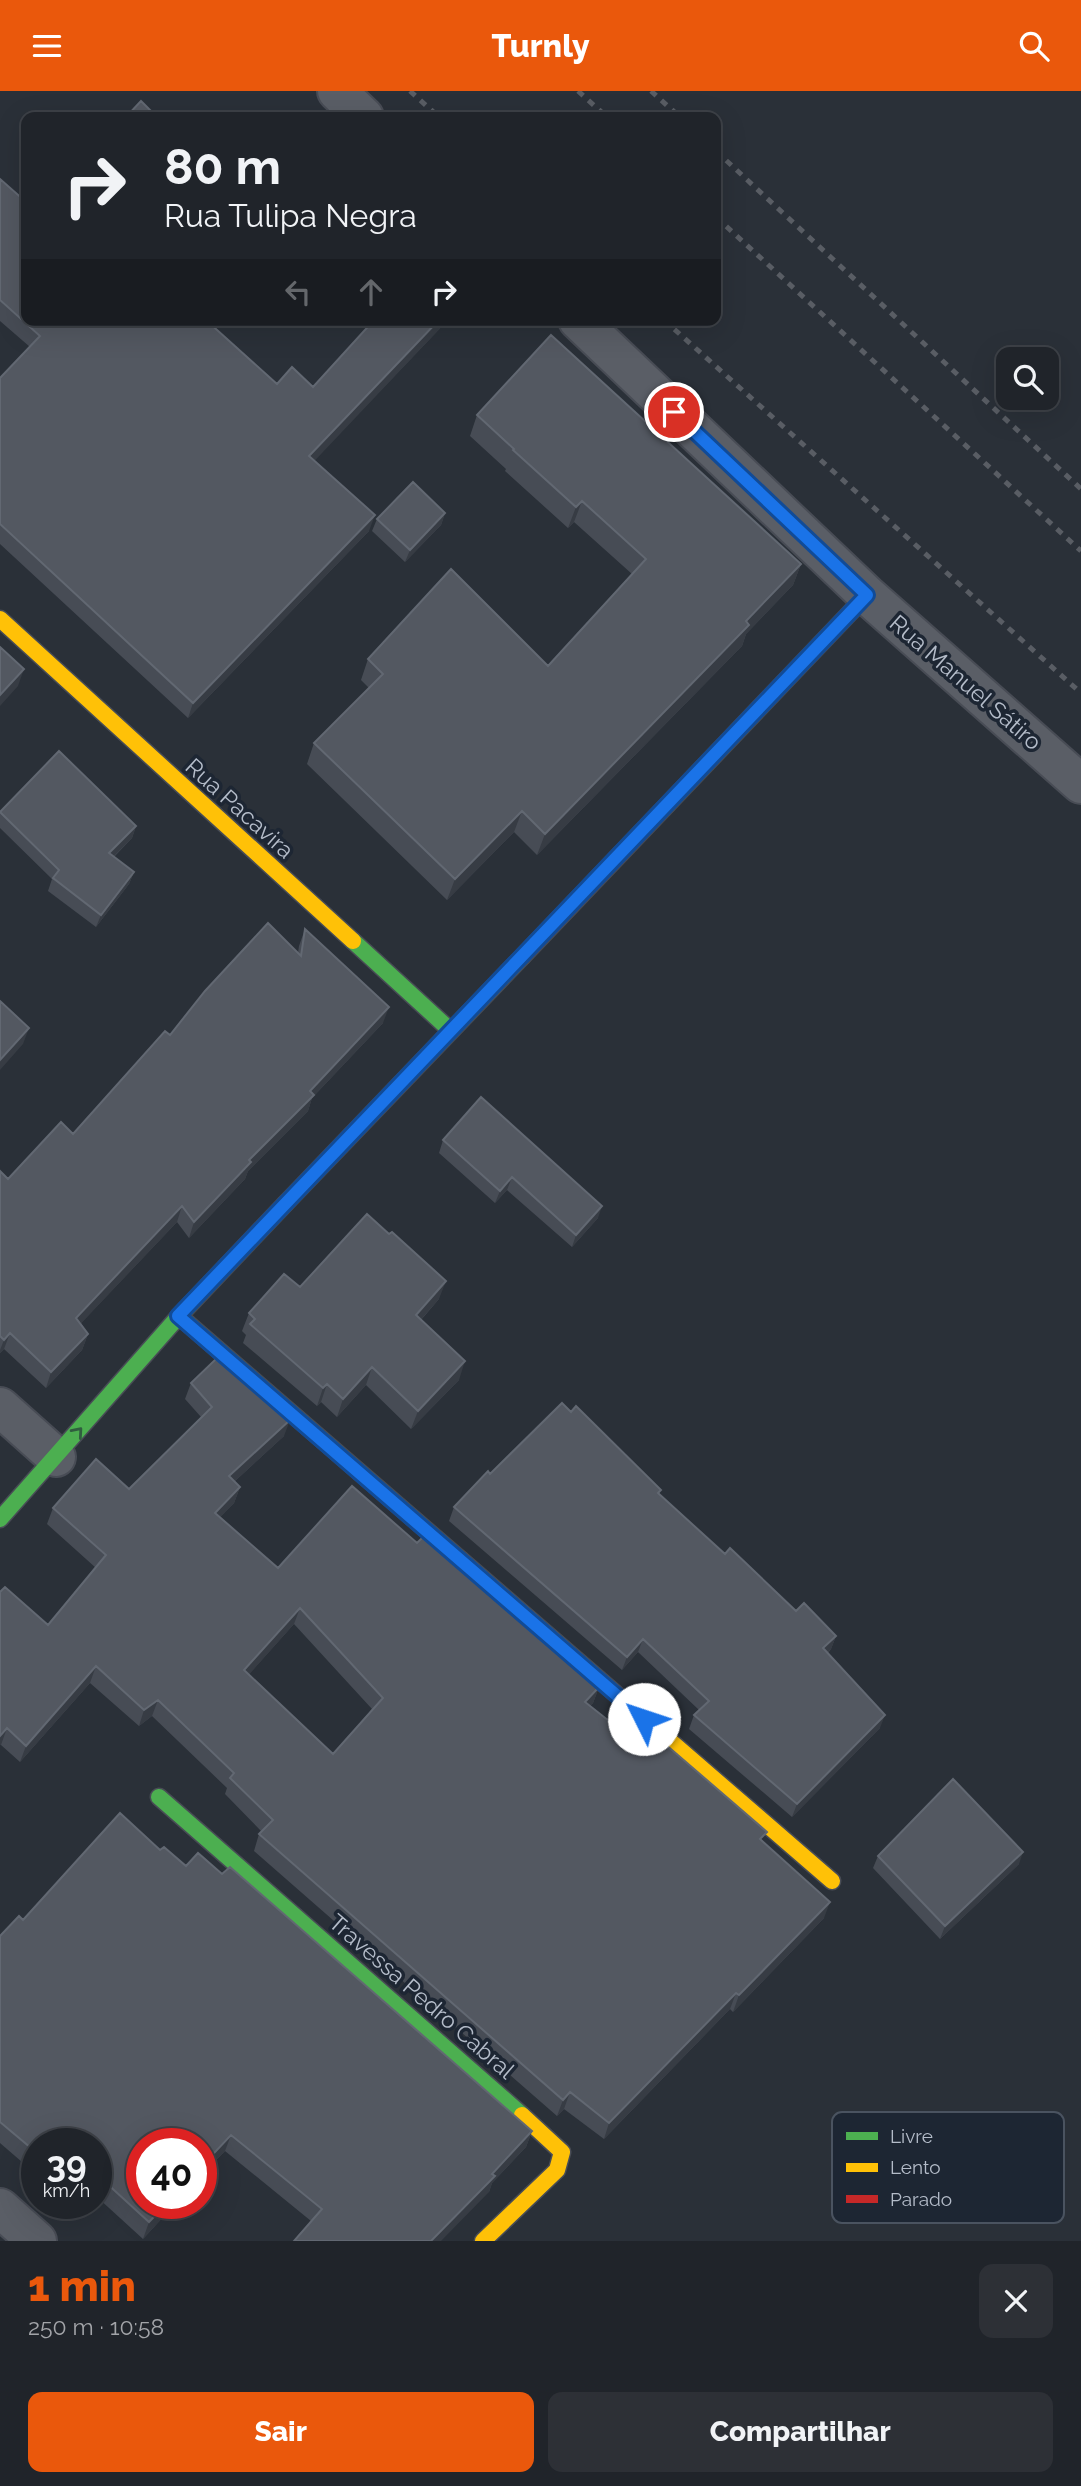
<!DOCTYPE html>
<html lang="pt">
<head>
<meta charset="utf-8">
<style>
  body { margin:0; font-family:Raleway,sans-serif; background:#2d3036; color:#f1f3f6; height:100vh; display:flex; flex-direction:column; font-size:26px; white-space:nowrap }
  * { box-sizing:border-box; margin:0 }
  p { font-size:23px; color:#a2a4a8 }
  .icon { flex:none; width:38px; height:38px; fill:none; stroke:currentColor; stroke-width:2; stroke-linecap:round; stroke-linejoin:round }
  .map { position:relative; height:2150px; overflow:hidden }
  .sheet { display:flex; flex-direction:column; background:#20242a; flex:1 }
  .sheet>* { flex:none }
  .hud { position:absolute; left:21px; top:21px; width:700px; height:214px; border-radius:14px; box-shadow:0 7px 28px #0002,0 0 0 2px #3d4147; background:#20242a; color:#f1f3f6; overflow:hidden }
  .tools { position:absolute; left:996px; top:256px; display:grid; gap:14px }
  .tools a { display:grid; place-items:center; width:63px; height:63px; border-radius:14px; background:#20242a; box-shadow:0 7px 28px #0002,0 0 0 2px #3d4147; font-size:35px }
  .speed { position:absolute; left:21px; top:2037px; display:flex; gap:14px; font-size:35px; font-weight:700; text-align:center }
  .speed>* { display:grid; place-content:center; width:91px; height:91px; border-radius:50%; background:#20242a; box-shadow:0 7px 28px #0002,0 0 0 2px #3d4147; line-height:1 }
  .speed small { font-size:18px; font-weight:400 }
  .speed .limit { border:10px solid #d22; background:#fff; color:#111 }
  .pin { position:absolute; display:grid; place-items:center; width:60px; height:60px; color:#fff; margin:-30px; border:4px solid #fff; border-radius:50%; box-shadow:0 2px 7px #0007 }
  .me { position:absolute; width:77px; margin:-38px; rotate:311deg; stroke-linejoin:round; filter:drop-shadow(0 0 5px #0008) }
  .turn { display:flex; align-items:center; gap:24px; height:147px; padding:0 28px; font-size:32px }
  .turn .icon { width:91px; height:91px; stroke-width:2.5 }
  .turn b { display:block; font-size:49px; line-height:60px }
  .lanes { display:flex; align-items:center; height:66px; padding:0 28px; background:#0003; justify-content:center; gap:35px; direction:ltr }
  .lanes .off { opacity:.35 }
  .round { display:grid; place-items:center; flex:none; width:74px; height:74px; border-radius:14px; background:#2d3036 }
  .summary { display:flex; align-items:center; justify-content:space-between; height:119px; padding:0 28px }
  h1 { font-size:42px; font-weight:800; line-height:52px; color:#ea580c }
  .cta { display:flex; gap:14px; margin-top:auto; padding:14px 28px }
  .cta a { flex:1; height:80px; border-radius:14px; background:#ea580c; color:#fff; font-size:28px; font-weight:800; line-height:80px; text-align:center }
  .cta a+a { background:#2d3036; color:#f1f3f6 }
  header { display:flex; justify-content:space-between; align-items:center; height:91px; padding:0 28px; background:#ea580c; color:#fff; font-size:32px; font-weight:800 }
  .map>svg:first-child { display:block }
</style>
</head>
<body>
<header><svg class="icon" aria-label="menu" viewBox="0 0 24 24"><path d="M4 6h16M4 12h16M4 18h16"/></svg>Turnly<svg class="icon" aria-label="search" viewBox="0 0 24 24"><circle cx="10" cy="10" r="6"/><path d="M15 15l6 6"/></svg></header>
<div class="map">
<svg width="1081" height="2150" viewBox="0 0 1081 2150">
  <rect width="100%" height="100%" fill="#2a3038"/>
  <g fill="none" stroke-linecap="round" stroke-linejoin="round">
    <!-- street casing -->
    <g stroke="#484c55" stroke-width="42">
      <path id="street" d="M337,0L364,26
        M578,229L867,504L1081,693
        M0,1316L56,1366
        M0,2117L37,2150"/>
    </g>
    <!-- fast casing -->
    <g stroke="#484c55" stroke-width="19">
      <path id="fast" d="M667,714L867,504
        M353,850L450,939
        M179,1225L461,1469
        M0,1428L179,1225L285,1113
        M159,1706L522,2024"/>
    </g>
    <!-- slow casing -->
    <g stroke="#484c55" stroke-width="19">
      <path id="slow" d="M0,528L353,850
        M285,1113L522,866
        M461,1469L832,1790
        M483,2150L557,2079L562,2061L522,2024"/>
    </g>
    <!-- jam casing -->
    <g stroke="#484c55" stroke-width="19">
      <path id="jam" d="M522,866L667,714"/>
    </g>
    <!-- street -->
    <use href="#street" stroke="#5a5e66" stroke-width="38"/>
    <!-- fast -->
    <use href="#fast" stroke="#4caf50" stroke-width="16"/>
    <!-- slow -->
    <use href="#slow" stroke="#ffc107" stroke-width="16"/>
    <!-- jam -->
    <use href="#jam" stroke="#c62828" stroke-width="16"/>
    <!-- rail -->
    <path stroke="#595d64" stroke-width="5" stroke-dasharray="7 7" stroke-linecap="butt" d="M410,0L439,26
      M578,0L607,26
      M651,0L680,26
      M716,60L1081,398
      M716,126L1081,460
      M664,229L1081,602"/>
  </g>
  <!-- wall -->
  <path fill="#474c55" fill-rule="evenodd" d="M0,88L26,229L277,293L313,296L374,229H448L314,369L369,440L188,627L0,453V287L30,256L0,230Z
    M477,324L801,473L793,494L746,543L742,555L537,764L514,741L447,809L307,673L314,652L369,597L361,589L368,568L548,575L632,483L574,431L568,437L505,380L506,378L470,345Z
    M445,422L441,434L405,471L372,440L377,428Z
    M0,721L136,735L132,747L114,766L134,781L129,793L96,836L48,800L52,788L0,737Z
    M305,838L383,932L312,1007L308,1020L248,1080L245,1088L189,1147L177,1131L81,1232L88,1243L82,1259L46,1297L4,1258L0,1262V1080L8,1088L73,1043L170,944L298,862L299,855Z
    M443,1049L598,1127L572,1156L507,1099L495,1112L439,1062Z
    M389,1143L439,1208L421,1229L459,1289L411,1338L366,1294L337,1326L321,1311L317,1315L243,1252L246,1244L242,1240L249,1222L300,1196Z
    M191,1292L284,1345L234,1391L240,1396L234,1412L220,1426L278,1477L417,1452L599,1596L593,1612L590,1615L652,1664L763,1750L824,1827L733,1921L730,1918L604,2048L564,2018L557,2025L254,1760L259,1743L262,1741L225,1703L227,1697L152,1625L139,1635L90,1592L20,1671L1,1654L0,1501L48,1534L96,1477L47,1433L53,1417L129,1398L201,1326L185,1308ZM294,1533L372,1618L333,1663L249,1583Z
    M490,1383L659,1403L725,1463L796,1520L836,1545L831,1558L828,1562L880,1637L792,1726L689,1638L694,1624L699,1619L638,1561L622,1579L449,1430L454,1416Z
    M160,1759L186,1775L222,1783L532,2040L526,2056L492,2092L489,2101L311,2130L225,2060L201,2085V2053L142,2112H176L143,2148L97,2106L96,2107V2053H37V2084L0,2052V1845L23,1829Z
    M878,1765L1019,1773L940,1848L873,1777Z
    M70,2112H91L82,2123Z"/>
  <!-- shaded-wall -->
  <path fill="#373c44" d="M439,229H448L304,381L309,365Z
    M582,410L574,431L568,437L576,416Z
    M445,422L441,434L405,471L410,459Z
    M375,424L369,440L188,627L193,612Z
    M801,473L793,494L746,543L742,555L537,764L545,743Z
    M24,578L18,595L0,615V604Z
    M522,720L514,741L447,809L455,788Z
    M136,735L132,747L105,774L109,762Z
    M134,781L129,793L96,836L101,824Z
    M389,916L383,932L312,1007L308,1020L248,1080L245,1088L189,1147L194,1131L310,1000Z
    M29,937L23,953L0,979V969Z
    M512,1086L507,1099L495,1112L500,1100Z
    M182,1115L177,1131L71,1243L76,1227Z
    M602,1115L598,1127L572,1156L576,1144Z
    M446,1190L439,1208L409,1242L416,1224Z
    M10,1242L4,1258L0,1262V1259L4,1249Z
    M88,1243L82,1259L46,1297L51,1281Z
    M465,1270L459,1289L411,1338L418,1320Z
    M372,1276L366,1294L337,1326L343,1308Z
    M327,1293L321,1311L317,1315L323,1297Z
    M290,1329L284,1345L223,1401L229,1385Z
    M240,1396L234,1412L209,1438L215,1422Z
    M300,1517L294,1533L239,1595L244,1579Z
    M836,1545L831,1558L818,1571L823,1557Z
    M643,1548L638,1561L622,1579L627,1566Z
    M96,1575L90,1592L20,1671L26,1655Z
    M599,1596L593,1612L579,1627L585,1611Z
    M158,1609L152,1625L139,1635L144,1619Z
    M885,1624L880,1637L792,1726L797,1713Z
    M7,1637L1,1654H0V1645Z
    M1023,1761L1019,1773L940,1848L945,1835Z
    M830,1811L824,1827L733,1921L739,1904Z
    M736,1902L730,1918L604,2048L609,2032Z
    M570,2001L564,2018L557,2025L563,2009Z
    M532,2040L526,2056L492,2092L489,2101L441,2150H431L492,2083Z
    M231,2044L225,2060L201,2085V2076Z
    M103,2089L97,2106L96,2107V2097Z
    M86,2112H91L82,2123Z
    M167,2112H176L143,2148L149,2131Z"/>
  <!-- building -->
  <path fill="#535861" stroke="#626872" stroke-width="2" fill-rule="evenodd" d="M141,10L157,26H126Z
    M0,88L26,111V229H206L277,293L292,276L313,296L374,229H439L309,365L375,424L193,612L0,433V287L40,245L0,209Z
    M551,244L801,473L746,530L749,534L545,743L522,720L455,788L314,652L383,583L368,568L451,478L548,575L646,468L582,410L576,416L513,359L514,358L477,324Z
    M413,391L445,422L410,459L377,428Z
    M0,556L24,578L0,604Z
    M59,660L136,735L109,762L134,781L101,824L53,787L59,779L0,721Z
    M268,832L301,865L305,838L389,916L310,1000L314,1004L249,1069L251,1071L194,1131L182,1115L76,1227L88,1243L51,1281L10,1242L4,1249L0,1245V1080L8,1088L61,1031L73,1043L165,940L170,944L205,900Z
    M0,910L29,937L0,969Z
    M481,1006L602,1115L576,1144L512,1086L500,1100L443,1049Z
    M367,1123L389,1143L392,1141L446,1190L416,1224L465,1270L418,1320L372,1276L343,1308L327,1293L323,1297L250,1233L255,1228L249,1222L284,1183L300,1196Z
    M218,1266L290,1329L229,1385L240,1396L215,1422L278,1477L352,1395L417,1452L424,1445L599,1596L585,1611L652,1664L664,1652L767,1741L760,1748L830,1811L739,1904L736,1902L609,2032L570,2001L563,2009L259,1743L273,1729L230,1687L234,1682L158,1609L144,1619L96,1575L26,1655L7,1637L0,1645V1501L5,1496L48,1534L106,1464L53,1417L96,1368L129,1398L212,1316L191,1292ZM300,1517L383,1607L333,1663L244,1579Z
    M562,1312L571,1321L576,1315L661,1399L658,1402L725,1463L730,1457L796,1520L804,1512L836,1545L823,1557L885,1624L797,1713L694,1624L709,1610L643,1548L627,1566L454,1416L488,1380L490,1383Z
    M953,1688L1023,1761L945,1835L878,1765Z
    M120,1722L160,1759L164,1756L186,1775L198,1762L222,1783L230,1776L532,2040L492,2083L495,2085L431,2150H294L322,2118L231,2044L201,2076V2053H142V2112H167L149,2131L103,2089L96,2097V2053H37V2062L0,2031V1845L19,1825L23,1829Z"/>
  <!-- one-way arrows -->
  <defs><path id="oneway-chevron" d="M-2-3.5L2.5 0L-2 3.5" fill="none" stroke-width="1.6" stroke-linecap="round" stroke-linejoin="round" transform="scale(1.75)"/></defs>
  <use stroke="#305d3f" href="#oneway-chevron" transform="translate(78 1341) rotate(-49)"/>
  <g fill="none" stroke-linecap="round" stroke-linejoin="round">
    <!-- route casing -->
    <g stroke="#114b97" stroke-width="18">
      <path id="route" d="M644,1628L178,1225L867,504L674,321"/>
    </g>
    <!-- route -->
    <use href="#route" stroke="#1a73e8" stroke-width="12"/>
  </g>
  <g text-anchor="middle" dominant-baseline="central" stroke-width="7" stroke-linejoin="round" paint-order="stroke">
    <!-- street labels -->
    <g font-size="23" fill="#b4bcc9" stroke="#1d2633">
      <text transform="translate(966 591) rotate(41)">Rua Manuel Sátiro</text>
      <text transform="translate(240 717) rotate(42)">Rua Pacavira</text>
      <text transform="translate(422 1905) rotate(41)">Travessa Pedro Cabral</text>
    </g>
  </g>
  <!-- legend -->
  <rect x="832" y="2021" width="232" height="111" rx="10" fill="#1d2633" stroke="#4a5360" stroke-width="2"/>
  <rect x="846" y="2041" width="32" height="8" fill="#4caf50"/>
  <rect x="846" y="2072" width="32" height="9" fill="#ffc107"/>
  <rect x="846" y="2104" width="32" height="8" fill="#c62828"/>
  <g font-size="19" fill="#b4bcc9">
    <text x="890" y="2052">Livre</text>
    <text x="890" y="2083">Lento</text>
    <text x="890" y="2115">Parado</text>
  </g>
</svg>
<div class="tools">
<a><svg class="icon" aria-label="search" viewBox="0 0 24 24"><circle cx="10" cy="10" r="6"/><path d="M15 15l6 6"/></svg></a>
</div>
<div class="speed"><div>39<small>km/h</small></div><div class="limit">40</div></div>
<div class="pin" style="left:674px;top:321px;background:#d93025"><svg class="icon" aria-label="arrive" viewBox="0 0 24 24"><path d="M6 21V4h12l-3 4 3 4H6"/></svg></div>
<svg class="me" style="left:644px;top:1628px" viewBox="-20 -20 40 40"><circle r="19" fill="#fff"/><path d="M0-13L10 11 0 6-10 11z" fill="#1a73e8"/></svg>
<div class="hud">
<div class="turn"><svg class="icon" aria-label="right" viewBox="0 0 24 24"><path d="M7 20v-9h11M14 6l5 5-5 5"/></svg><div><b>80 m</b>Rua Tulipa Negra</div></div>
<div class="lanes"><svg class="icon off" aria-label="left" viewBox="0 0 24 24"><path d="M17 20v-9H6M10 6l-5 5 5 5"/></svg><svg class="icon off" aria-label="ahead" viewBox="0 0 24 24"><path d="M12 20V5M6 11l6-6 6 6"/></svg><svg class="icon" aria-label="right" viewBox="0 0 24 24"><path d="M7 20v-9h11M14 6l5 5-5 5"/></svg></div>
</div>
</div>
<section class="sheet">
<div class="summary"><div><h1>1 min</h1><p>250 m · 10:58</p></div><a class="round"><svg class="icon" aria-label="close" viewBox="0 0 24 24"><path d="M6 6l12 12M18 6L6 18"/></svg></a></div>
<div class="cta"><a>Sair</a><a>Compartilhar</a></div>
</section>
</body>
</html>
